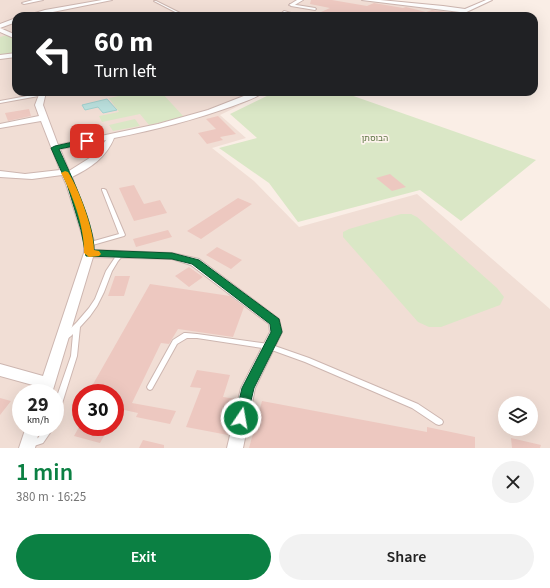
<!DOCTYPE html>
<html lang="en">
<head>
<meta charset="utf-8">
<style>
  body { margin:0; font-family:"Source Sans 3",Heebo,sans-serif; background:#f2f2f2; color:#222; height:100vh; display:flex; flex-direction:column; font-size:15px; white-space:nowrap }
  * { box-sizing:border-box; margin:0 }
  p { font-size:13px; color:#767676 }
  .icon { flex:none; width:22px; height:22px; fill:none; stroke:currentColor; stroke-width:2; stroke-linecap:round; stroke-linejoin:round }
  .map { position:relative; height:448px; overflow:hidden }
  .side { display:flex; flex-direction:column; background:#fff; flex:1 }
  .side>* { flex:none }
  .banner { position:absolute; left:12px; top:12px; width:526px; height:84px; border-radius:12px; box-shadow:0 4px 16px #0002; background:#202124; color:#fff; overflow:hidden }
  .fabs { position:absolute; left:498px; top:396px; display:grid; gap:8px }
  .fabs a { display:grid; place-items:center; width:40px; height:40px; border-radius:50%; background:#fff; box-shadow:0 4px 16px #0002; font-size:20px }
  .speed { position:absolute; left:12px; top:384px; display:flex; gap:8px; font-size:20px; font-weight:700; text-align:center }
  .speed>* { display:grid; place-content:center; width:52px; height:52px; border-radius:50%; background:#fff; box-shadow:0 4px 16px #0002; line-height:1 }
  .speed small { font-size:10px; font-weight:400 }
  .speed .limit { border:6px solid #d22; background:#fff; color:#111 }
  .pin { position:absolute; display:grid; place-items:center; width:34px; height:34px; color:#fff; margin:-17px; border-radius:8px; box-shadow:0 2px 6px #0006 }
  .me { position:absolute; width:44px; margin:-22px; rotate:12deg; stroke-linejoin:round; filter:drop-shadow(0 0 3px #0008) }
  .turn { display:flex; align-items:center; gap:14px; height:84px; padding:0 16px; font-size:18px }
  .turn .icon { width:52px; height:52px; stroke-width:2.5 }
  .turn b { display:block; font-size:28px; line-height:34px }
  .round { display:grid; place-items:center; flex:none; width:42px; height:42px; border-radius:21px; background:#f2f2f2 }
  .headline { display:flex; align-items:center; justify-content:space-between; height:68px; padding:0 16px }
  h1 { font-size:24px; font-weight:600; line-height:30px; color:#0b8043 }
  .primary-button { display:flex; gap:8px; margin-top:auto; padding:8px 16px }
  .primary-button a { flex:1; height:46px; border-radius:24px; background:#0b8043; color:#fff; font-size:16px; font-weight:600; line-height:46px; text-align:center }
  .primary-button a+a { background:#f2f2f2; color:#222 }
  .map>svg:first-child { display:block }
</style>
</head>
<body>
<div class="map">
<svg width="550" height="448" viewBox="0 0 550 448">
  <rect width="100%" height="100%" fill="#faeee6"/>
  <!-- residential -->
  <path fill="#f1ded5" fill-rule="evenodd" d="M0,0H368L450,7L470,11L458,16H16V92H267L220,115L246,138L212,148L254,181L299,227L417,194L550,309V448H0ZM21,393H55V427H21ZM81,393H115V427H81ZM505,403H531V429H505Z"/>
  <!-- green -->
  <path fill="#dae7c6" d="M7,35L16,39V54L0,56V37Z
    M138,92H161L184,117L149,125L140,114L102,122L99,116L119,112L109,98Z
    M275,92H342L536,160L461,221L420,190L298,222L269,183L219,148L257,138L230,114Z
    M135,119L140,126L113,131L109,125Z
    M401,214H411L417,217L497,288L504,297L500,305L441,327H429L418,322L343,237V232L349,229Z"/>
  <!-- water -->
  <path fill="#bce2df" stroke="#a3d3d0" d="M107,99L117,110L103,113L98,107L85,110L82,105Z"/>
  <!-- building -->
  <path fill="#edc8c0" d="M311,0H332L367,6L374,3L403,8L406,7L426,12L432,10L455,13L451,16H341L321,12L330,8L310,4Z
    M29,109L31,116L8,121L5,113Z
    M218,116L236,134L220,137L223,140L207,144L198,133L216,129L206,119Z
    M390,174L406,187L392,191L376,178Z
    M134,185L144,204L160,200L167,213L134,221L119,188Z
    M238,198L252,204L201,239L187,231Z
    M168,230L172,237L136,247L133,239Z
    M217,247L242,260L231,269L206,255Z
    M189,267L203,277L189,287L175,276Z
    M115,276H130L124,296H108Z
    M150,284L230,296L244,307L233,337L178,329L169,344L161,343L132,403L176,411L170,424L136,417L138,413L115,408V393H88Z
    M197,370L230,375L223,397L237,399L228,435L186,427L201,388L190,387Z
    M0,398L11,401L0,415Z
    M262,401L427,432V427L475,437V448H249Z
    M79,427H109L100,443L74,436Z
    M511,438L541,445L540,448H512Z
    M143,440L164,445V448H139Z"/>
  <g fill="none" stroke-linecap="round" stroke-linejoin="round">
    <!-- service casing -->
    <g stroke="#cdb6b0" stroke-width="2">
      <path id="service" d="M154,1H156L186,16H183Z
        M290,4L315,8L316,9L315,10L291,6Z
        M49,92H57L55,93L0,103V101Z
        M102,189H104L106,190L125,235L124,236L89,246L86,244L87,243L119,234L102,190Z
        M121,252L124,254L118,261L112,271L104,292L97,306L90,316L80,327L77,356L59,413L58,415L55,416V402L71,356L73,334C70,337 67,340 63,339L62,337L77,322L89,308L95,299L106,271L114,259L119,253Z
        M184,333H186L197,334L269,344L309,358L418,404L442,420L443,422L442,424L439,425L436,424L412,408L305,362L269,349L197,338H187L177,344L152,389L150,390L148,389L147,387L148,385L173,340Z
        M46,427H54L43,443L31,447L28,445L27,443L28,441L38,438Z"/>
    </g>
    <!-- minor casing -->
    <g stroke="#cdb6b0" stroke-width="2">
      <path id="minor" d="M33,0H43L24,4L22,3Z
        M102,0H112L33,16H25L45,10Z
        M297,0H303L293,6L289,5Z
        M362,0H380L443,6L465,9L486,0H492L458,16H452L460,12Z
        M284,11L298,15V16H291L282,13Z
        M16,18V22L0,28V24Z
        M0,28L16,35V39L0,32Z
        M16,53V57L0,59V55Z
        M40,92H46L43,105L58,145L158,124L208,110L254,92H263C256,99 242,102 233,106C194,120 155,130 114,138C106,158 90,168 72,177L94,241V250L172,253L199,259L279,319L282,332L255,388L243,448H227L241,388L270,332L269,324L191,265L172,259L93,257L52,393H38L40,387L0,376V364L43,376L84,253V241L66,184L62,175L32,179L0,177V171L25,174L60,170L41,121L0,128V124L39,116L35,105ZM106,140L96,154L69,171L60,149Z
        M26,427H40L35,448H19Z"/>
    </g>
    <!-- service -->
    <use href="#service" fill="#fff" fill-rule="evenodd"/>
    <!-- minor -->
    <use href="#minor" fill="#fff" fill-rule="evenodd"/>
  </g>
  <!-- route -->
  <path fill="#0b8043" stroke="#07532c" d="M87,139L90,141L89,143L59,149C71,176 94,222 94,250L172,253L199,260L279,319L282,332L254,388L246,422L241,424L237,422L235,418L242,388L271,332L270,324L192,264L172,259L86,256L81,230L67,184L51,148L55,146Z"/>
  <!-- slow -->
  <path fill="#f59e0b" d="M65,171L68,172C79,189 94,230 94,250L99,251L101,254L99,256L89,257L84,253C85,229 73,195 61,173Z"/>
  <g text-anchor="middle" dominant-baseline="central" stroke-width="3.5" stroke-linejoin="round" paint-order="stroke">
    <!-- far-park labels -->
    <g font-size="9" fill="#5f7646" stroke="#fdf3ec">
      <text x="375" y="138">הבוסתן</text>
    </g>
  </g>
</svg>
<div class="fabs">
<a><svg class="icon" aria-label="layers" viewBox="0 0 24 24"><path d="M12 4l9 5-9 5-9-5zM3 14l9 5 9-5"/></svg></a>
</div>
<div class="speed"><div>29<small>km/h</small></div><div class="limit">30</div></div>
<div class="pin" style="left:87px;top:141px;background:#d93025"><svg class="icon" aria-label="arrive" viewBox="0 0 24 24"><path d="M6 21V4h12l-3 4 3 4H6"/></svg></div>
<svg class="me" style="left:241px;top:418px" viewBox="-20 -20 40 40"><circle r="17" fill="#0b8043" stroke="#fff" stroke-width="3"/><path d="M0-11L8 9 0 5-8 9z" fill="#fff"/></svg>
<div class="banner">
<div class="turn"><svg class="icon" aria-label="left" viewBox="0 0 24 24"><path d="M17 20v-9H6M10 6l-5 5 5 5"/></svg><div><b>60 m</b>Turn left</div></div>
</div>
</div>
<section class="side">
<div class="headline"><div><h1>1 min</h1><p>380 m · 16:25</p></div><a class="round"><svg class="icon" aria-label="close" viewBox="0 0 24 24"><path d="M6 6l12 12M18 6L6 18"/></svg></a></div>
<div class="primary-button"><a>Exit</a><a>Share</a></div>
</section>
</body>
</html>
